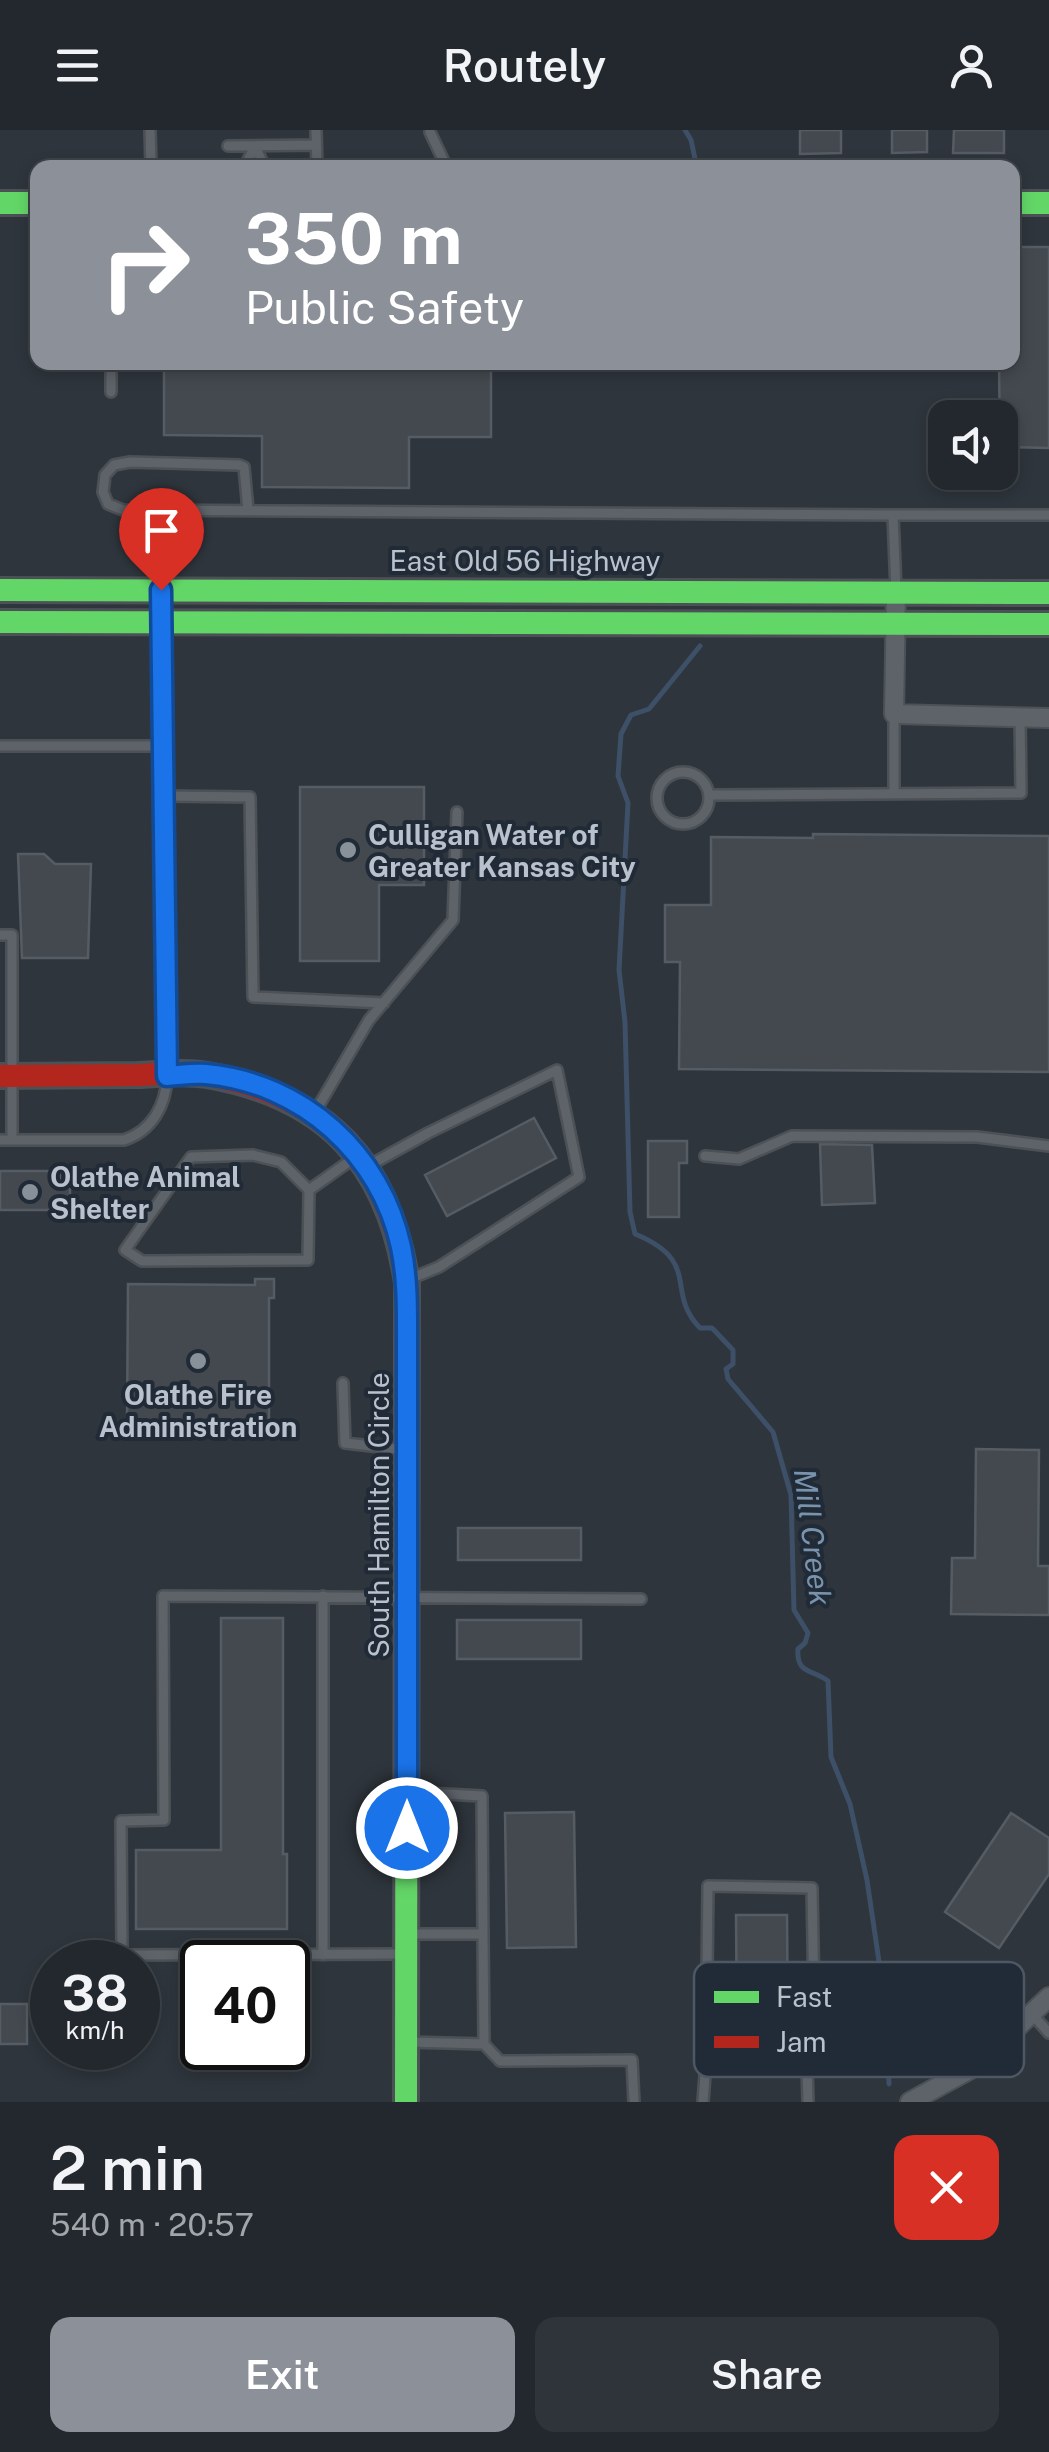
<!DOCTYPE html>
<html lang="en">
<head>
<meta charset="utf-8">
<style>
  body { margin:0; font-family:"Public Sans",sans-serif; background:#2e3439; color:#f1f3f6; height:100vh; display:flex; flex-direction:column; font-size:38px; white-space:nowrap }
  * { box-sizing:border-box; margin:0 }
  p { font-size:32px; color:#a2a6aa }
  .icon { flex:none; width:55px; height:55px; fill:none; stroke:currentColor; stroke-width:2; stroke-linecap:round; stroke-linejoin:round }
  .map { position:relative; height:1972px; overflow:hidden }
  .drawer { display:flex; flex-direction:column; background:#22282d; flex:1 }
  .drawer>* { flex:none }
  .top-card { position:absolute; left:30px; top:30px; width:990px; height:210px; border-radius:20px; box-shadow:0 5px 15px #0003,0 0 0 2px #3f4449; background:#8c9099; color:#fff; overflow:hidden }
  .fabs { position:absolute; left:928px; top:270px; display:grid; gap:20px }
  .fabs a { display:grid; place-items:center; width:90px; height:90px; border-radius:20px; background:#22282d; box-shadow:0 5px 15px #0003,0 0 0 2px #3f4449; font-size:50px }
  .speed { position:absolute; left:30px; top:1810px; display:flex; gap:20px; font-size:50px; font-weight:700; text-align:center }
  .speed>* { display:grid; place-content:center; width:130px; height:130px; border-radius:50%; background:#22282d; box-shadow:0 5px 15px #0003,0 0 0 2px #3f4449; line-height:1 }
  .speed small { font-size:25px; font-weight:400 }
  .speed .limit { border:5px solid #111; border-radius:15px; background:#fff; color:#111 }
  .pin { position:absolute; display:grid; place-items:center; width:85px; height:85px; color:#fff; margin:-102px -42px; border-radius:50% 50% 50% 0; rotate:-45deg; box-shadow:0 0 10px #0007 }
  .pin .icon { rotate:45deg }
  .me { position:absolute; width:110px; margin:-55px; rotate:0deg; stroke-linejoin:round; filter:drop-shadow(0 0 8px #0008) }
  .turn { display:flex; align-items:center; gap:35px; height:210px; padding:0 50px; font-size:45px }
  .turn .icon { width:130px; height:130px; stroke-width:2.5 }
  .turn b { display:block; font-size:70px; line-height:85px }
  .round { display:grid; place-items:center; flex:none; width:105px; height:105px; border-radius:20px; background:#2e3439 }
  .headline { display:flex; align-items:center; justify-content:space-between; height:170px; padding:0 50px }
  h1 { font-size:60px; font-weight:600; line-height:75px }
  .button { display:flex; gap:20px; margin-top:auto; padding:20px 50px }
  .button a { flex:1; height:115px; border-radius:20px; background:#8c9099; color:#fff; font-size:40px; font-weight:600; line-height:115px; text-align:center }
  .button a+a { background:#2e3439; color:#f1f3f6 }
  header { display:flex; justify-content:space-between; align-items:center; height:130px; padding:0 50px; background:#22282d; font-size:45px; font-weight:600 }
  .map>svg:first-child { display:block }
</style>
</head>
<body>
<header><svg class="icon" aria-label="menu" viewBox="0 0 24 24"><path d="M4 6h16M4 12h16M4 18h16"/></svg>Routely<svg class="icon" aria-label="person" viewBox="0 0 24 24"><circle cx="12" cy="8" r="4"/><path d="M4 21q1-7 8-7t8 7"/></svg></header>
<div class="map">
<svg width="1049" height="1972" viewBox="0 0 1049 1972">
  <rect width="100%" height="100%" fill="#2e353c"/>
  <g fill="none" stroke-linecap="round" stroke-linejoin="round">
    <!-- stream -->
    <path stroke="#3d5067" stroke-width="5" d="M685,0L691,10L697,38
      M700,516L649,579L631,585L621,604L618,646L628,673L619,840L625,892L630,1082L635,1104C703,1132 664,1161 700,1198H712L733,1220V1234L726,1239L728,1249L773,1302L791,1365L794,1480L808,1503L805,1513L798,1519C796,1544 812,1539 828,1551L831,1627L850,1674L867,1750L887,1886L889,1954"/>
  </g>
  <!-- building -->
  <path fill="#43494f" stroke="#565c63" stroke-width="2.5" d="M800,0H841V23L800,24Z
    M892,0H927V22L892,23Z
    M954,0H1004V23H953Z
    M1012,117H1049V318L1000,317L999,232H1012Z
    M164,232H491V307H409V358L262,357V306L164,305Z
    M300,657H424V755H379V831H300Z
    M813,704L1049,706V942L679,939L680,832H665V775H711V707L813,708Z
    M18,724H44L55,734H91L88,828H22Z
    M534,988L556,1028L447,1086L425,1045Z
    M648,1011H687V1033H679V1087H648Z
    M820,1014L872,1015L875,1073L822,1075Z
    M0,1041H60V1052H70V1072H60V1080H0Z
    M255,1149H274V1168H269V1294H127L128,1154L255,1155Z
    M976,1319L1039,1320L1038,1436H1049V1485L951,1484L952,1428H975Z
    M458,1398H581V1430H458Z
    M221,1488H283V1724H287V1799H136V1720H221Z
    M457,1490H581V1529H457Z
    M574,1682L576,1817L507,1818L505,1683Z
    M1011,1683L1049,1708V1744L999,1818L945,1782Z
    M736,1785H787L788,1907H737Z
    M0,1874H27V1914H0Z"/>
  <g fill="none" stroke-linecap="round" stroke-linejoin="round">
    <!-- lane casing -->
    <g stroke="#4c5156" stroke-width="14">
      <path id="lane" d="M150,0L151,38
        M316,0L317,38
        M430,2L447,38
        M228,16L316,15
        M244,38L255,16L265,38
        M111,232V262
        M248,380L244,337L239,335L130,332L114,335L105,345L103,362L108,374L123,380L893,385L896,461
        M893,385H1049
        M0,616H162
        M657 668a26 26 0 1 1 52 0a26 26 0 1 1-52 0Z
        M894,663V584
        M710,665L1021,663L1020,588
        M163,666L250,667L253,867L384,873
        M0,805H12V1010
        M315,982L369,890L453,790L457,682
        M0,1010H124C152,1001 166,975 167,947
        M705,1026L739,1029L792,1006L977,1007L1049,1016
        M370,1035L428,1003L557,940L579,1047L439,1137L412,1148
        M309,1060L308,1130L142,1131L125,1120L191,1027L253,1025L281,1032L309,1060L357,1026
        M343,1253L345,1313L406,1320
        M323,1466V1825
        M408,1662L482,1666L483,1804
        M404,1824L122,1825L121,1691L164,1690L163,1466L641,1469
        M1032,1884L1049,1903
        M408,1912L484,1914L483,1804H410
        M484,1914L500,1931L632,1930L634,1972
        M706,1931L708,1756L812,1758L814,1869L807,1937
        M703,1972L706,1931L807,1937L808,1972"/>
    </g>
    <!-- street casing -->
    <g stroke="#4c5156" stroke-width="22">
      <path id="street" d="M161,460L167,946
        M896,463L894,584L1049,588
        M910,1972L976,1936L1049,1867"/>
    </g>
    <!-- fast casing -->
    <g stroke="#4c5156" stroke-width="28">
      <path id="fast" d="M0,73H38
        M1012,73H1049
        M0,460L1049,463
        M0,492L1049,494
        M406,1972L407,1153"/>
    </g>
    <!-- jam casing -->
    <g stroke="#4c5156" stroke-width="28">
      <path id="jam" d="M0,946C46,946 92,945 138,945C160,944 185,941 207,945C327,966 389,1033 407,1153"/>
    </g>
    <!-- lane -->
    <use href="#lane" stroke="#5e636a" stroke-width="9"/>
    <!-- street -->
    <use href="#street" stroke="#5e636a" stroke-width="18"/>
    <!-- fast -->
    <use href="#fast" stroke="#63d668" stroke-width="22"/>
    <!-- jam -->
    <use href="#jam" stroke="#b3261e" stroke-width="22"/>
  </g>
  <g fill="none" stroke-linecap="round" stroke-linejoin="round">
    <!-- route casing -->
    <g stroke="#114b97" stroke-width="25">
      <path id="route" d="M161,460L167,946C180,945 194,943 206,944C303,953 381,1024 401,1117C408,1151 407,1184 407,1218V1698"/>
    </g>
    <!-- route -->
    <use href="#route" stroke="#1a73e8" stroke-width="18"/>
  </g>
  <!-- markers -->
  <g fill="#88909a" stroke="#202b37" stroke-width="4">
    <circle cx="348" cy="720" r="10"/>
    <circle cx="30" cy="1062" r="10"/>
    <circle cx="198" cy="1231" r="10"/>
  </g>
  <g text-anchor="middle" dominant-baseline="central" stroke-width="8" stroke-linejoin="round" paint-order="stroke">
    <!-- street labels -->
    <g font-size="28" fill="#b9c1cc" stroke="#202b37">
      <text x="525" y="430">East Old 56 Highway</text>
      <text transform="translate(378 1385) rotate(-90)">South Hamilton Circle</text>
    </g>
    <!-- poi labels -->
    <g font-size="28" font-weight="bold" fill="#b9c1cc" stroke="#202b37" text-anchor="start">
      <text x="368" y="704">Culligan Water of<tspan x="368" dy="32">Greater Kansas City</tspan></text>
      <text x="50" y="1046">Olathe Animal<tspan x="50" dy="32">Shelter</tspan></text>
      <text x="198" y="1264" text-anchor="middle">Olathe Fire<tspan x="198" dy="32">Administration</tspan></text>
    </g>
    <!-- water labels -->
    <g font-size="30" font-style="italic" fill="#7a93ad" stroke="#202b37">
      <text transform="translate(813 1407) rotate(83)">Mill Creek</text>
    </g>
  </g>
  <!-- legend -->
  <rect x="694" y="1832" width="330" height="115" rx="15" fill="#202b37" stroke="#4e5864" stroke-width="2.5"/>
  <rect x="714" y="1861" width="45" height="12" fill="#63d668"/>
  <rect x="714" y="1906" width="45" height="12" fill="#b3261e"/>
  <g font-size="28" fill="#b9c1cc">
    <text x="776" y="1877">Fast</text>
    <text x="776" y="1922">Jam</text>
  </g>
</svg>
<div class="fabs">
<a><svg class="icon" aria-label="sound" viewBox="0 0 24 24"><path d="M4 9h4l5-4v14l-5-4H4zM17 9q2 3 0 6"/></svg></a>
</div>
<div class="speed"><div>38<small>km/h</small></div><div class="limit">40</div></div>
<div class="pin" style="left:161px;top:460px;background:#d93025"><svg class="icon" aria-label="arrive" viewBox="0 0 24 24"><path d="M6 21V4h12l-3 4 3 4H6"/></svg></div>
<svg class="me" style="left:407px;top:1698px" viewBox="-20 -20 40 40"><circle r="17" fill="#1a73e8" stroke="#fff" stroke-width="3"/><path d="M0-11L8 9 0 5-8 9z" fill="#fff"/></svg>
<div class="top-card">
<div class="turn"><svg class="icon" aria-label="right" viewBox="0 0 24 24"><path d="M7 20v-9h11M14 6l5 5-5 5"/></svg><div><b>350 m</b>Public Safety</div></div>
</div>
</div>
<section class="drawer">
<div class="headline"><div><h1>2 min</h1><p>540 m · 20:57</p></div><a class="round" style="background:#d93025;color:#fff"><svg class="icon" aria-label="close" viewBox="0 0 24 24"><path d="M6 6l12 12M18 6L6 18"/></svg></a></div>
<div class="button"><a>Exit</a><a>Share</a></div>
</section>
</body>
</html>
